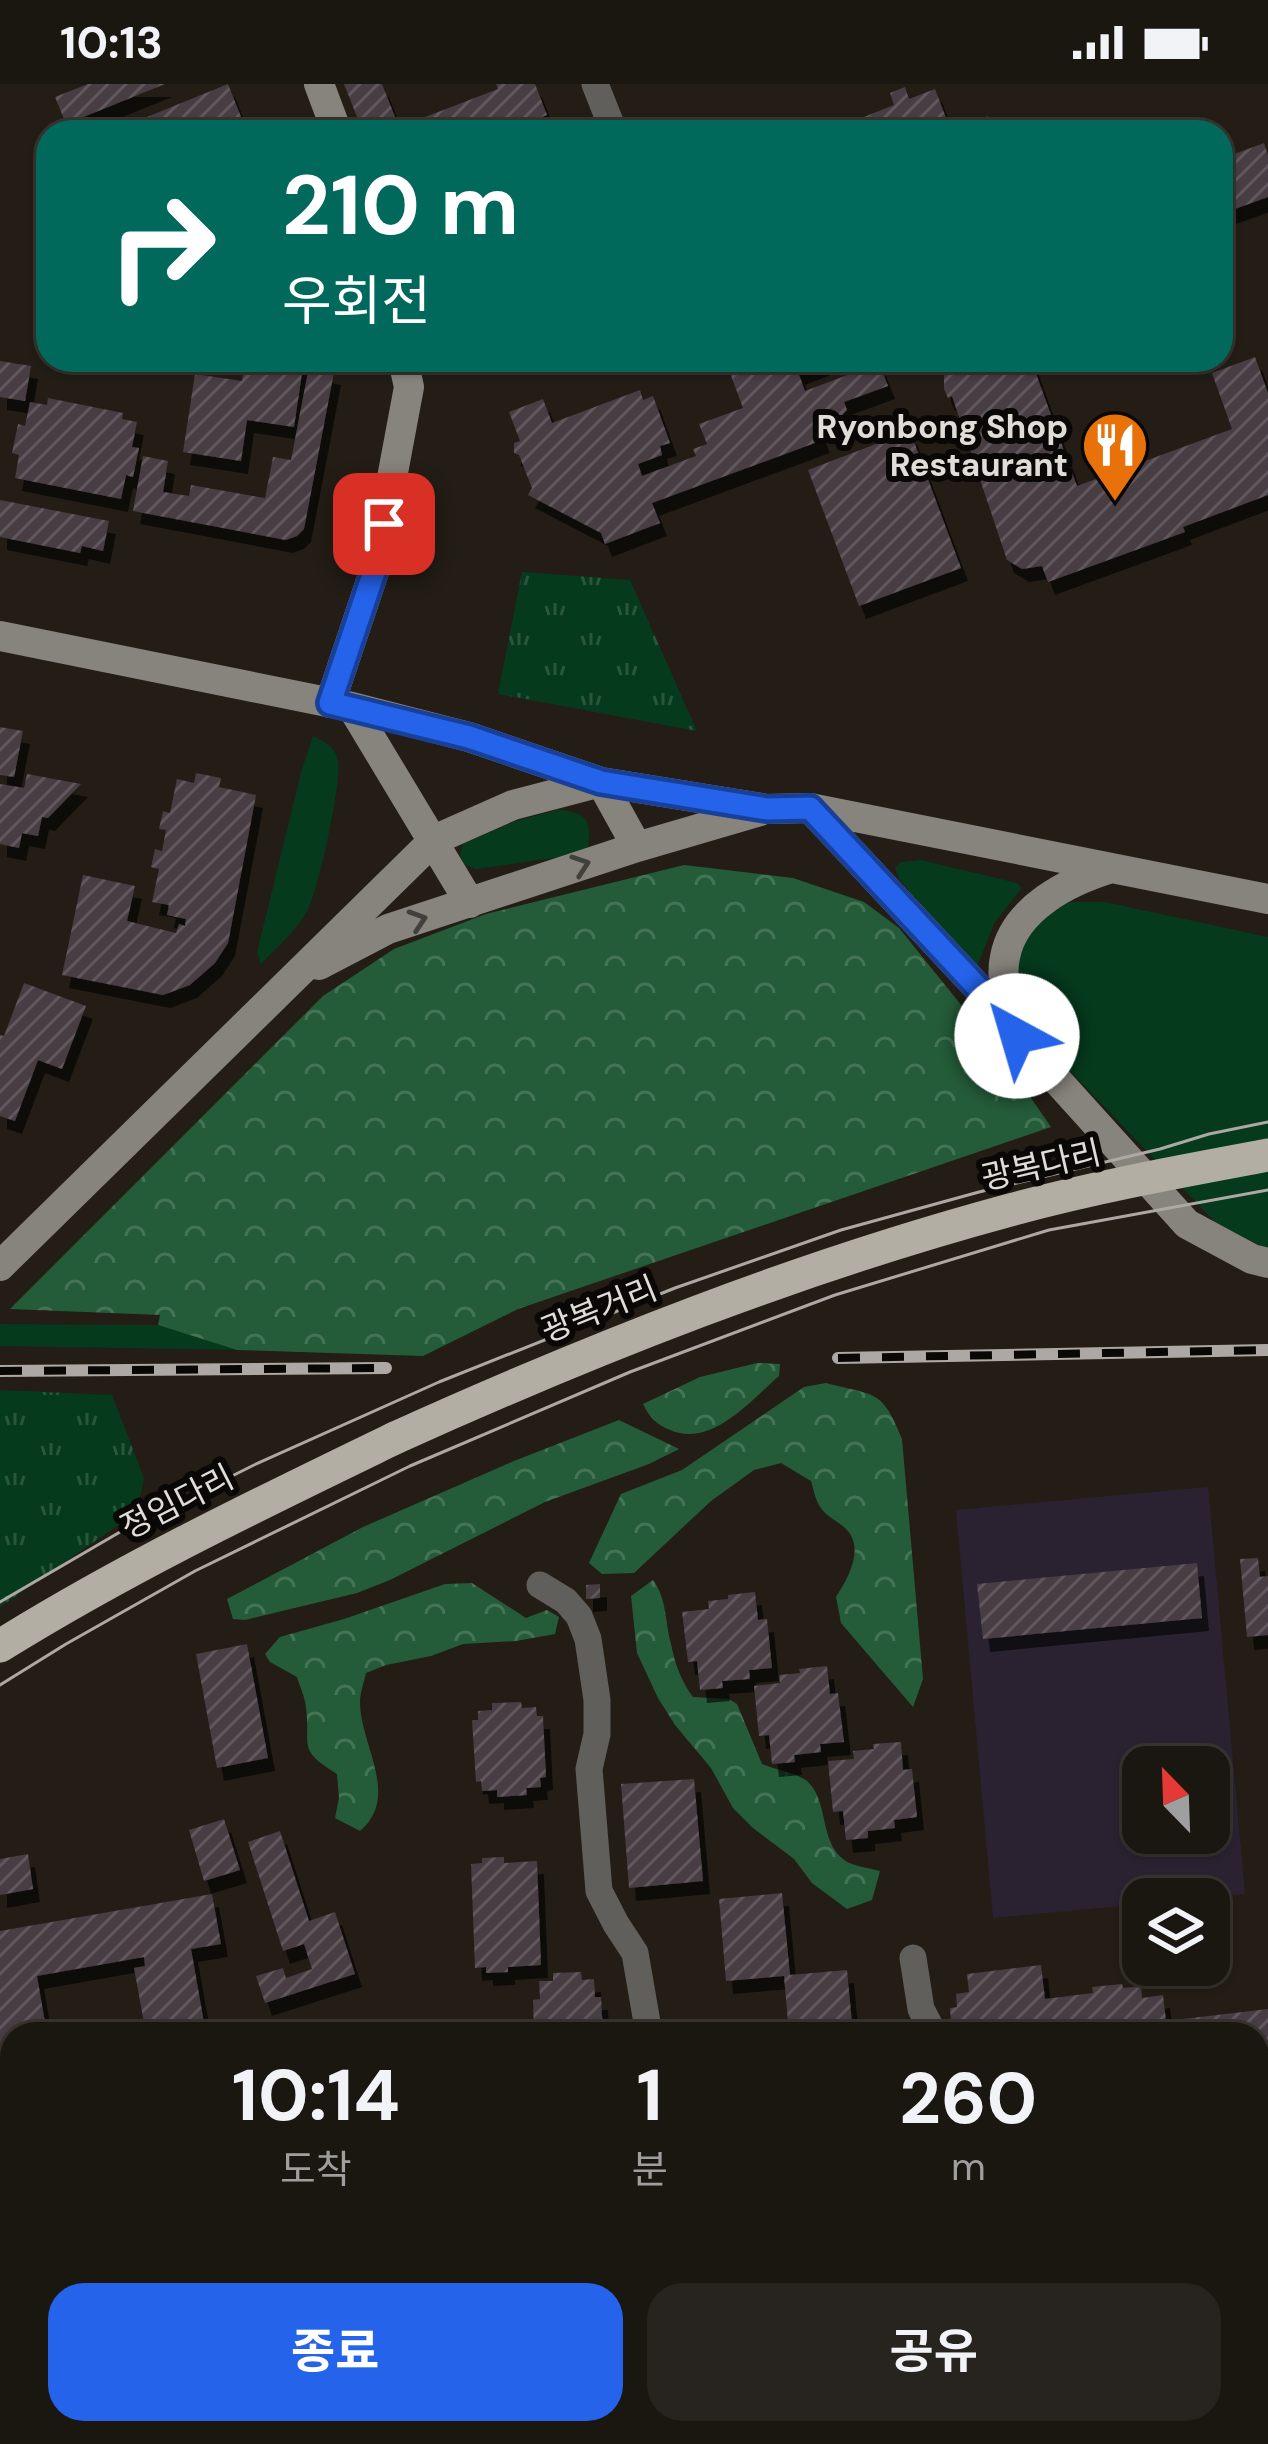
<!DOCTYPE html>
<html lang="ko">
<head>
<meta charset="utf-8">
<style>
  body { margin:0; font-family:"DM Sans","Noto Sans KR",sans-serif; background:#27231e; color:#f1f3f6; height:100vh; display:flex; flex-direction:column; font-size:45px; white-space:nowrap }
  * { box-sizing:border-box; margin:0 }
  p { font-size:39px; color:#9f9f9f }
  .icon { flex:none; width:66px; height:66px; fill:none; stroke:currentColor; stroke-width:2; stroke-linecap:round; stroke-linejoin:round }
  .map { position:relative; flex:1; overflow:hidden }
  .drawer { position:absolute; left:0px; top:1938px; width:1269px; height:423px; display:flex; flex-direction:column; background:#1a1610; border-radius:36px 36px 0 0; box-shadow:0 3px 9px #0004,0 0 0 3px #383530 }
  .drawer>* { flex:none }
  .banner { position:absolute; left:36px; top:36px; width:1197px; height:252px; border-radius:36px; box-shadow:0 3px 9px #0004,0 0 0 3px #383530; background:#00695c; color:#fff; overflow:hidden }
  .needle { width:78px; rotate:337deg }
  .buttons { position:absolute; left:1122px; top:1662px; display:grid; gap:24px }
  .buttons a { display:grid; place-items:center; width:108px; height:108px; border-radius:24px; background:#1a1610; box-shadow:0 3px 9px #0004,0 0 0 3px #383530; font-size:60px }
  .pin { position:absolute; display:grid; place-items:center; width:102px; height:102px; color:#fff; margin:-51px; border-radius:24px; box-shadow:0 6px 18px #0006 }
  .me { position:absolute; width:132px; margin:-66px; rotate:321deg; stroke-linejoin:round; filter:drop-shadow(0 0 9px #0008) }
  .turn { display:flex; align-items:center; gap:42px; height:252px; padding:0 48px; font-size:54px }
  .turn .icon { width:156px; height:156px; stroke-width:2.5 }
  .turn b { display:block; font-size:84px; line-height:102px }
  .eta { display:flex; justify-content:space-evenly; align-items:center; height:204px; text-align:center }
  .eta b { font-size:72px; font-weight:700; line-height:84px }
  .button { display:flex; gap:24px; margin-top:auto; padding:24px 48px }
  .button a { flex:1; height:138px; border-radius:36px; background:#2563eb; color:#fff; font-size:48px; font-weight:700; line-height:138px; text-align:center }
  .button a+a { background:#27231e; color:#f1f3f6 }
  .status { display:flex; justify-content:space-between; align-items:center; height:84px; padding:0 60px; background:#1a1610; direction:ltr }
  .status svg { height:33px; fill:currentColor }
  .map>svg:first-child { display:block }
</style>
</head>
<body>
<div class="status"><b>10:13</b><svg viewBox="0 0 49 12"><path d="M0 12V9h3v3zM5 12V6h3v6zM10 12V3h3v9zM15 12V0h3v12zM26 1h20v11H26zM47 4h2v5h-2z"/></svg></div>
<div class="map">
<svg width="1268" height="2360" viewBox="0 0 1268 2360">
  <defs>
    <pattern id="forest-crowns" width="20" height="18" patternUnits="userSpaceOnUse" patternTransform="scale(3)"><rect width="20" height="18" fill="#245c39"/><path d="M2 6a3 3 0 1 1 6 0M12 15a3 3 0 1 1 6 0" fill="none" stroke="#447355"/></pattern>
    <pattern id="park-tufts" width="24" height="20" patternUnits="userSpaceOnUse" patternTransform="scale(3)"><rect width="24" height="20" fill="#053a1d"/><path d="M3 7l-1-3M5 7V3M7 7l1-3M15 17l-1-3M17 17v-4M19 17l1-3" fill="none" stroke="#29563d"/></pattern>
    <pattern id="building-hatch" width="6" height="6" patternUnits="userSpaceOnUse" patternTransform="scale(3)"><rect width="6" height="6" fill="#463d43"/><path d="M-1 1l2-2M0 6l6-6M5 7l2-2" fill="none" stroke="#60585d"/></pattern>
    <filter id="shadow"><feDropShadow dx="7" dy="13" stdDeviation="0" flood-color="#0009"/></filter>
  </defs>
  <rect width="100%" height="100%" fill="#231d16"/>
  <!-- commercial -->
  <path fill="#2c212f" d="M676,2349H905L904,2360H676Z"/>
  <!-- education -->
  <path fill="#2a2231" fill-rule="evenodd" d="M1208,1403L1245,1810L1196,1815H1143V1820L993,1834L956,1426ZM1143,1683H1209V1749H1143Z"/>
  <!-- green -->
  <path fill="#053a1d" d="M313,652C325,658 335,662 338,677C342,697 319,803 309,823C299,845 277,863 261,880L257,868L302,685Z
    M557,726C584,727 593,735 588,763L576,771L476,785L465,781L460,771L463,760L516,737Z
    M921,776L1017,799L1022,804L995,838L978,880L973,882L968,878L899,795L895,784L901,778Z
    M1070,818H1105L1268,853V1166L1215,1138L1023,938L1015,882L1028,850L1055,823Z
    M0,1240L158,1241L237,1266L0,1262Z"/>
  <!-- forest -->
  <path fill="url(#forest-crowns)" d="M684,781L793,794L864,818L899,844L999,968L1051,1043L518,1225L423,1272L237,1266L158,1241L160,1231L10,1225L323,912L394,865L486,830Z
    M757,1279L780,1280L779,1292C750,1317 711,1364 670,1346C656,1340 650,1334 643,1320L700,1293Z
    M826,1299C876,1312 882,1305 902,1355L923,1595L913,1623L841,1539L836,1513C849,1493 866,1462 844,1443C836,1436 827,1433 821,1424C815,1416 814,1407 811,1397L781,1379L754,1386L711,1417L634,1489L602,1490L589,1479L621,1410L682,1386L804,1303Z
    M619,1336L679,1365L649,1380L545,1418L390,1496L357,1509L245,1536L233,1535L227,1515L363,1443L514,1377Z
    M653,1496C667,1515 665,1538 671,1560C675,1580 681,1597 693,1613L729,1615L737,1620L762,1680C776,1686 797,1689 807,1697C829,1717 819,1756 843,1775C851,1782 869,1784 880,1787L872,1816L847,1825L812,1799L794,1775L753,1744L733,1724L711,1684L675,1641L658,1614L637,1569L631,1512Z
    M472,1499L526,1534L547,1526L559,1533L555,1550L516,1557L463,1560L431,1572L386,1581L366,1589C364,1598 360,1609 360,1618C360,1661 401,1712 360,1747L335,1734L339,1714L337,1690C296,1665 311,1663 306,1623C305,1613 300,1603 297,1593L270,1578L265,1570L280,1553L344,1535L445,1500Z"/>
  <!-- park -->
  <path fill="url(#park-tufts)" d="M522,488L630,496L697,647L498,610Z
    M0,1306L112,1311L144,1394L137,1428L0,1523Z"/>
  <!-- building -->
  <path fill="url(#building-hatch)" filter="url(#shadow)" d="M88,0H165L66,40L55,13Z
    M228,0L247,48H110Z
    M344,0H382L399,43L498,5L496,0H535L547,31L501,48H363Z
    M905,3L909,15L935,5L951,47L988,32L994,48H814L811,39L826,33L831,46L894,21L890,9Z
    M1264,59L1268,71V113L1221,130V75Z
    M1255,273L1268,309V411L1183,443L1185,448L1048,498L1042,482L1022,485L1007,476L952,312L948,314L944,305V290L953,277L1031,276L1077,402L1232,345L1212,289Z
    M245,276H304L294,343L247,336L241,377L183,368L195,290L242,297Z
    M742,276H829L798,288L805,307L879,279L888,302L844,318L847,326L837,337L818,344L823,356L652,419L660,439L605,460L601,449L528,411L532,404L519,371L514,369V359L520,357L509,328L543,315L552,339L640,306L643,316L653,312L670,359L660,362L662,371L638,380L642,392L696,372L693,365L707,360L699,340L743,324L727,281Z
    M0,277L31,282L25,317L0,313Z
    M309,283L334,288L304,445L297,452L286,456L133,427L143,372L168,377L163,408L189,412L191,401L265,414L273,373L291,376Z
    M48,314L123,329L122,335L137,338L132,363L139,364L133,393L126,391L121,415L15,394L19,371L12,369L18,340L25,342L30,318L47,321Z
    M910,347L961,484L859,522L808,386Z
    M0,416L109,437L103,467L82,462L80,469L0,453Z
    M0,643L23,647L14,693L0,691Z
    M196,689L221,694L219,703L256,711L228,859L215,879L190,901L163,911L62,891L83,791L135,802L127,837L176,849L179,840L185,842L186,835L167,831L169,821L152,818L159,785L151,783L155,765L162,767L166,746L159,745L163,727L170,729L177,695L194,699Z
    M27,690L81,700L48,734L42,733L38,752L22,749L19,764L0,760V700L24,704Z
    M24,899L86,922L62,985L38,976L15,1037L0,1032V951L4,952Z
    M1258,1474L1260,1493L1268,1492V1551L1247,1553L1240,1475Z
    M1197,1479L1202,1534L983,1555L977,1500Z
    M600,1500V1514L586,1515V1501Z
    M755,1508L758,1536L767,1535L772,1584L749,1586L750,1595L722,1597L723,1604L700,1606L697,1577L688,1578L682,1528L709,1525L708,1517L728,1515V1511Z
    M247,1560L268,1674L217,1684L196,1570Z
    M827,1582L830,1610L838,1609L844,1658L820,1660L821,1668L794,1671L795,1678L772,1680L769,1651L759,1652L754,1602L780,1599L779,1591L800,1589L799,1585Z
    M521,1618L522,1624L536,1623L537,1632H543L546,1693L540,1694L541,1703L526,1704L527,1711L497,1713V1706L482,1707L481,1697L476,1698L472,1636H478V1627L492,1626V1619Z
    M901,1658L903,1686L912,1685L917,1733L894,1736L895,1744L868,1747V1754L846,1756L843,1727L833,1728L828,1677L854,1675L853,1667L874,1665L873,1660Z
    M694,1695L703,1797L629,1804L621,1700Z
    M224,1735L240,1786L204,1797L189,1746Z
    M280,1747L309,1837L335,1828L355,1890L265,1919L256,1892L283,1884L286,1894L312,1885L304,1860L283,1867L248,1758Z
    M28,1770L33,1805L0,1811V1775Z
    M504,1773V1779L537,1777L541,1881L508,1883V1888L486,1889V1883L475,1884L471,1780L482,1779V1774Z
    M782,1809L790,1891L847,1886L853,1950H789L784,1892L726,1897L719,1815Z
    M212,1810L221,1860L191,1865L206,1950H91V1948L144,1939L134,1884L145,1882L144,1873L37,1892L47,1950H12V2081H10L0,2025V1847Z
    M1041,1881L1045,1915L1093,1909L1092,1903L1122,1900L1123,1904L1141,1902L1142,1914L1163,1911L1166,1937L1268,1925V1998L1257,1999V1950H1079L1078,1942L1015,1950H963L962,1936L951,1937L950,1924L957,1923L956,1910L969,1908L967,1890Z
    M581,1888L582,1896L594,1895L595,1913H601L603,1950H534L533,1916L540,1915L539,1897H553V1889Z
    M1268,2084V2130L1257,2131V2085Z
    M1257,2272H1268V2292H1257Z
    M12,2338V2349H36L38,2360H0V2340Z
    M91,2349H236L237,2355L210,2360H93Z
    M258,2349H286L287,2360H260Z
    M299,2349H339L341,2360H301Z
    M551,2349H611L612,2360H551Z
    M682,2349H691V2356L715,2355V2360H682Z
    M736,2349H754L755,2360H736Z
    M760,2349H776V2360H760Z
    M783,2349H800L801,2360H783Z
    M808,2349H822L823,2360H808Z
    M829,2349H900L899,2360H829Z
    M1217,2349H1225L1227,2360H1169V2358Z
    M1261,2351L1262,2360H1238V2352Z"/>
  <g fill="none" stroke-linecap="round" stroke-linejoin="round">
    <!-- minor -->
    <path stroke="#615f5b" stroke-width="27" d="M595,0L614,48
      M540,1501L566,1517L579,1532L588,1555L597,1616V1650L589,1685L599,1807L616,1840L635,1869L649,1950
      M913,1874L921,1925L934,1950
      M1257,2055L1268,2054
      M1257,2319L1268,2317
      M667,2349V2360
      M962,2349L976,2360
      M1083,2360L1148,2349"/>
    <!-- secondary -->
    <path stroke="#87847d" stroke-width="30" d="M319,0L337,48
      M0,552L352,623L469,653L601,698L767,725L810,724L1268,815
      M330,619L375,485L409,303L403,276
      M352,623L470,819
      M601,698L637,763
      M810,724L995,922L1017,952L1187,1140L1252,1175L1268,1179
      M319,881L388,845L637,763L760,727
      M1014,941C1008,920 1000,896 1005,873C1014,824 1069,797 1112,784
      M0,1182L434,756L513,721L601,698"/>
    <!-- trunk -->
    <path stroke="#b2aea4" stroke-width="33" d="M0,1562C127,1483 261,1419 395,1354"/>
    <!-- tram -->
    <path stroke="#ada8a3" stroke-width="3" d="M0,1518L120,1448L254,1381L439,1298L675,1204L841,1146L979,1108L1160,1065L1209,1050L1268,1038
      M0,1601L66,1560L195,1487L410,1382L630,1288L835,1211L1049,1146L1268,1106"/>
    <!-- rail casing -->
    <g stroke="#ada8a3" stroke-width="12">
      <path id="rail" d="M838,1274L1268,1266
        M0,1287L386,1284"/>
    </g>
    <!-- rail -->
    <use href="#rail" stroke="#0a0806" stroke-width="8" stroke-dasharray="22" stroke-linecap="butt"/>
    <!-- trunk-bridge -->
    <path stroke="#b2aea4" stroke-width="33" d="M395,1354C594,1264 799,1183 1010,1126C1094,1103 1182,1087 1268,1071"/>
  </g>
  <!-- one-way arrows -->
  <defs><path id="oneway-chevron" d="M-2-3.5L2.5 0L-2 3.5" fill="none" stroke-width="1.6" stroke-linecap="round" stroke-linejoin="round" transform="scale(3)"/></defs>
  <g stroke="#42403c">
    <use href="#oneway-chevron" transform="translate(581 781) rotate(-19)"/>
    <use href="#oneway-chevron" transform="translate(418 836) rotate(-18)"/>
  </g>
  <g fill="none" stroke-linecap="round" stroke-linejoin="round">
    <!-- route casing -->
    <g stroke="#184099" stroke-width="30">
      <path id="route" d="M384,440L375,485L330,619L469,653L601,698L767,725L810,724L995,922L1017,952"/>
    </g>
    <!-- route -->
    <use href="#route" stroke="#2563eb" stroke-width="21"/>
  </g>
  <!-- icons -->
  <defs>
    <g id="restaurant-pin" transform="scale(3.45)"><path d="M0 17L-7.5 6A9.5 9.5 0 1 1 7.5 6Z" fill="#e8710a" stroke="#0a0806"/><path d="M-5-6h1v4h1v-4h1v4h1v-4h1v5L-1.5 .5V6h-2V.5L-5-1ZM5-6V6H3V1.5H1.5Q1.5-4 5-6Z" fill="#fff"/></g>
  </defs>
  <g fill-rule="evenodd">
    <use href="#restaurant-pin" x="1115" y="361"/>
  </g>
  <g text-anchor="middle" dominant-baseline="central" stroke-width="12" stroke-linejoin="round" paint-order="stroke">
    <!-- poi labels -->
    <g font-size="33" font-weight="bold" fill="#e0dcd7" stroke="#0a0806" text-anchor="end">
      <text x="1068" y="342">Ryonbong Shop<tspan x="1068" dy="38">Restaurant</tspan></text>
    </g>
    <!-- street labels -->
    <g font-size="33" fill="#e0dcd7" stroke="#0a0806">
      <text transform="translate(1041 1081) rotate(-13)">광복다리</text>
      <text transform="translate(599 1225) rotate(-22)">광복거리</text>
      <text transform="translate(177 1418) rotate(-27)">정임다리</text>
    </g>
  </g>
</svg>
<div class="buttons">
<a><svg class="needle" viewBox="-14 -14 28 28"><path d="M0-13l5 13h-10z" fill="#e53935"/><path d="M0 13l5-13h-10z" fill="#9f9f9f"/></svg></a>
<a><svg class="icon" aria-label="layers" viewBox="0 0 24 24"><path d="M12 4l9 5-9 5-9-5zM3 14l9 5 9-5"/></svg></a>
</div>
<div class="pin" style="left:384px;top:440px;background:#d93025"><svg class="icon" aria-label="arrive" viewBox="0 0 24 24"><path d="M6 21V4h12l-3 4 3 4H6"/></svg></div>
<svg class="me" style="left:1017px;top:952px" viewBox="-20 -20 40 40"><circle r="19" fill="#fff"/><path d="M0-13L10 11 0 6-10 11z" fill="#2563eb"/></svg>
<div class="banner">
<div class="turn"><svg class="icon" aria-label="right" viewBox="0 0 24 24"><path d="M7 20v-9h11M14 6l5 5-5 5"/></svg><div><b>210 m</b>우회전</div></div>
</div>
<section class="drawer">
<div class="eta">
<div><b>10:14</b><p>도착</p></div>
<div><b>1</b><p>분</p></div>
<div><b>260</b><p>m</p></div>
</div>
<div class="button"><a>종료</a><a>공유</a></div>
</section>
</div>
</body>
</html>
